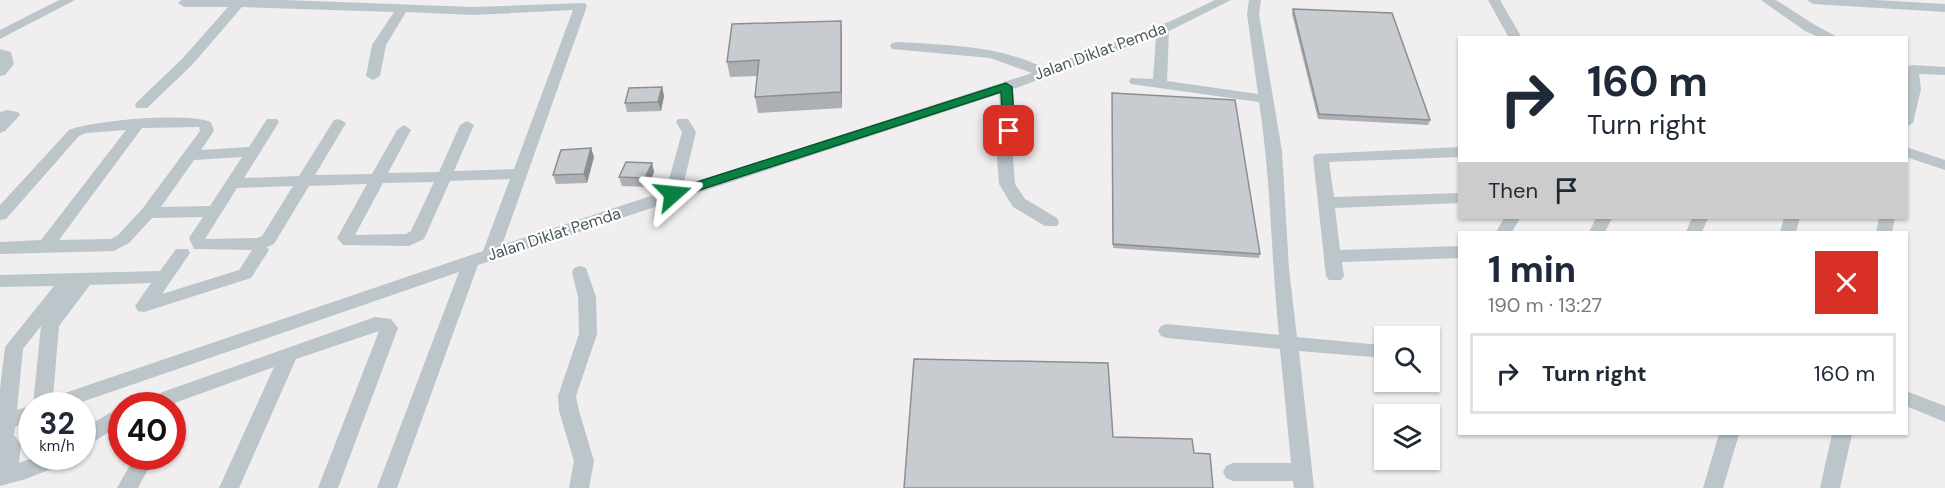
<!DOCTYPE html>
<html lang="en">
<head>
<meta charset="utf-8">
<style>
  body { margin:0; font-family:"DM Sans",sans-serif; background:#f2f2f3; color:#1f2937; height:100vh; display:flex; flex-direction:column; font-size:22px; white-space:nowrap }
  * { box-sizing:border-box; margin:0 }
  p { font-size:20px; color:#747a83 }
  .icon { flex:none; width:33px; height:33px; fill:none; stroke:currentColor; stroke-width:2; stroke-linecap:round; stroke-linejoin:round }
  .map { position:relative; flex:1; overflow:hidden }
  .side { position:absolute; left:1458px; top:231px; width:450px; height:204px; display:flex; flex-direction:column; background:#fff; border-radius:0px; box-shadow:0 2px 4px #0004 }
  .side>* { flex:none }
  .banner { position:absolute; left:1458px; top:36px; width:450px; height:183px; border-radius:0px; box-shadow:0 2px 4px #0004; background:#fff; color:#1f2937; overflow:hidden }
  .buttons { position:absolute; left:1374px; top:326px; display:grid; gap:12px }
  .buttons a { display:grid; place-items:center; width:66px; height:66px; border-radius:0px; background:#fff; box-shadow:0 2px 4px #0004; font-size:30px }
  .speed { position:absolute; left:18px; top:392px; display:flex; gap:12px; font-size:30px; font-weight:700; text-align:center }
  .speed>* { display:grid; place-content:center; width:78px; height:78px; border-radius:50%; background:#fff; box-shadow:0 2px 4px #0004; line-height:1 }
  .speed small { font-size:15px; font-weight:400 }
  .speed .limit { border:9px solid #d22; background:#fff; color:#111 }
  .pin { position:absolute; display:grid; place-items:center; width:51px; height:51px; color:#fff; margin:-26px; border-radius:12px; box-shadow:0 3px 9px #0006 }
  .me { position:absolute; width:66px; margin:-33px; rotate:72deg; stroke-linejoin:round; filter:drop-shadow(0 0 4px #0008) }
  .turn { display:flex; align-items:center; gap:21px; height:126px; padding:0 30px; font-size:27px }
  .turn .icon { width:78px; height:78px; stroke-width:2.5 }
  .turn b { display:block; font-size:42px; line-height:51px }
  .then { display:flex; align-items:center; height:57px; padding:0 30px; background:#0003; gap:12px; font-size:22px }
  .round { display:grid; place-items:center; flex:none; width:63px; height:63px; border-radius:0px; background:#f2f2f3 }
  .headline { display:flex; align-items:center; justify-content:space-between; height:102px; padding:0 30px }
  h1 { font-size:36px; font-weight:800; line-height:45px }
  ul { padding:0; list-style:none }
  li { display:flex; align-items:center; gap:18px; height:81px; margin:0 12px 9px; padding:0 18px; border:3px solid #e0e1e3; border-radius:0px }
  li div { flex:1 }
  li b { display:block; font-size:22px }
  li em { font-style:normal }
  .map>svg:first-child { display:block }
</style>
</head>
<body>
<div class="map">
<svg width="1945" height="488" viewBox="0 0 1945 488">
  <rect width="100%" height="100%" fill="#f1eeef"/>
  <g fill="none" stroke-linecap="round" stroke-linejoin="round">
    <!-- minor -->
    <path fill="#bbc5ca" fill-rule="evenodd" d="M59,0H75L0,39V30Z
      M181,0H284L473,7L585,3L587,6L502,245L666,191L682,132L676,122L678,119H688L696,132L683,186L1032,73L990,58L892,49L890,46L892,43L897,42C947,45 998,45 1044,68L1171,21L1215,0H1231L1169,31L1167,81L1258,94L1247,14L1249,0H1261L1259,14L1282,151L1289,269L1297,337L1381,345L1384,346V358L1299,351L1314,488H1294L1293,481H1233L1226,478L1223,472L1226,466L1233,463H1291L1280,349L1167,338L1161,336L1158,331L1161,326L1167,324L1279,335C1271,258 1271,179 1259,102L1131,84L1129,81L1131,78L1153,79L1156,36L1013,89L1016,131L1013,158L1015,184L1025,199L1057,218L1059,222L1057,226H1045L1013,207L999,184L997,158L1002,131L999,94L478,265L397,488H377L459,272L73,405H32V420L15,427L14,435L21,445L19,463L39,456H71L68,462L26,479L0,486V389L5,347L54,286L0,287V275L160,271L176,249H188L190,253L162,294L239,270L252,250L194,249L189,238L203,217L152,218L129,243L114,251L0,254V242L41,240L126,130L86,133L79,136L6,219L0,220V205L69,130C93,120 187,112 211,122L214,131L201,150L249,147L267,119H277L279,122L244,178L299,176L334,120L339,119L346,123L315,175L372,174L397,130L404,125L411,130L388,173L439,172L460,125L467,121L474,125L454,171L514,169L573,10L473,15L406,12L386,45L380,76L373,80L366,76L372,45L394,12L242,7L192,65L147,108H137L135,105L137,102L182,59L228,7H184L178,3ZM199,127L200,131L143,208L118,235L111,239L59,240L142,128ZM242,157L210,206L161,207L194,160ZM510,179L483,251L53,397L59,326L90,285L151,283L135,306L138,311L144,312L251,278L269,250L267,247L274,244L309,186L367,184L337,238L343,245L409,246L424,239L450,181ZM434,182L411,231L406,234L355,235L383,183ZM293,186L262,236L257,238L205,239L237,188ZM41,326L33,405L17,410L23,349Z
      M1488,0H1500L1522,38H1509Z
      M1761,0H1776L1815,25L1839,38H1821L1805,31Z
      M1807,0H1876L1945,4V12L1813,4Z
      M0,49L11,52L14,64L5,75L0,76Z
      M1912,65L1945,67V75L1919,74L1921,89L1913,123L1906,127V67Z
      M7,110L18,112L20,115L5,131L0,133V112Z
      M1460,147V157L1329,162L1334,197L1460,193V203L1335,208L1340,250L1460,246V258L1342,262L1344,276L1341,280H1329L1326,276L1313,157L1316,154Z
      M1906,147L1945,160V170L1906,157Z
      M1504,218H1520L1512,232H1496Z
      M1596,218H1612L1605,232H1589Z
      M1692,218H1708L1702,232H1686Z
      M1784,218H1800L1796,232H1780Z
      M1879,218H1895L1892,232H1876Z
      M580,266L586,268L596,297L597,334L576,396L579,411L594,461L589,488H569L574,461L559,411L558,396L579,334L578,297L572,272L574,268Z
      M375,317L391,319L398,328L338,488H318L379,331L296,359L239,488H219L274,367L169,405H137L140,400Z
      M1906,391L1945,406V422L1906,406Z
      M122,406V424L82,449V429Z
      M1719,434H1739L1723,488H1703Z
      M1832,434H1852L1840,488H1820Z
      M135,456H155L138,488H117Z"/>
  </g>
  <!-- wall -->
  <path fill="#acafb3" d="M1293,9L1430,120L1428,125L1318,119L1292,14Z
    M842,37V108L758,113L755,97L757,76L730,77L727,62Z
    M662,87L664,96L661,111L627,112L625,103Z
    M1112,93L1260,254L1259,258L1113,248Z
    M591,148L594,157L587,183L556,184L553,175Z
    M652,163L654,172L648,187L622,186L619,177Z"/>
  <!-- shaded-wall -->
  <path fill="#8c8f92" d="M841,21L842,37V108L841,92Z
    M662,87L664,96L661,111L658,102Z
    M591,148L594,157L587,183L584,174Z
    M652,163L654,172L648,187L645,178Z"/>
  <!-- building -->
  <path fill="#c8ccd0" stroke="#8c8f92" stroke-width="1.5" d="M1293,9L1392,13L1430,120L1319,114Z
    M841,21V92L755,97L759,60L727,62L732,24Z
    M662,87L658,102L625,103L629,88Z
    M1112,93L1235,100L1260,254L1113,244Z
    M591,148L584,174L553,175L561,150Z
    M626,162L652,163L645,178L619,177Z
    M914,359L1108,363L1113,437L1192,439L1194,453L1210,454L1213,488H904Z"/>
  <!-- route -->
  <path fill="#0b8043" stroke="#07532c" stroke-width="1.5" d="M1006,83L1012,87L1015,131L1013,134L1009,135L1003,131L1001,92L678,197H669L667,194L669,191Z"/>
  <g text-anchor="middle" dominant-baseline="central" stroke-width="4.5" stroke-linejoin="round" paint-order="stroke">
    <!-- street labels -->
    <g font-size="16" fill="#48555a" stroke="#fff">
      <text transform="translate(1100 51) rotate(-20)">Jalan Diklat Pemda</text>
      <text transform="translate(554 234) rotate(-18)">Jalan Diklat Pemda</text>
    </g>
  </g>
</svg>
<div class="buttons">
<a><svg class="icon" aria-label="search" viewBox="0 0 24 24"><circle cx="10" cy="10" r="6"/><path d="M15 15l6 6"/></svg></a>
<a><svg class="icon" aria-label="layers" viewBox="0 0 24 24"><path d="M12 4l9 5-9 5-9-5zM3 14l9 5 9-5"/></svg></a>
</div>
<div class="speed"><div>32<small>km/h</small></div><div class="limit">40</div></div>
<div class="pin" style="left:1009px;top:131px;background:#d93025"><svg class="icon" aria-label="arrive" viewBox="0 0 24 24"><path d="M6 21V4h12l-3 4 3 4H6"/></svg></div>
<svg class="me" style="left:673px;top:194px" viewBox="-20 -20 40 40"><path d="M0-17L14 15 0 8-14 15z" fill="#0b8043" stroke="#fff" stroke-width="4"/></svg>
<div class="banner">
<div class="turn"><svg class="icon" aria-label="right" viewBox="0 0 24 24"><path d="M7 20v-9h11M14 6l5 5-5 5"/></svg><div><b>160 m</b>Turn right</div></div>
<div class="then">Then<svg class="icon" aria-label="arrive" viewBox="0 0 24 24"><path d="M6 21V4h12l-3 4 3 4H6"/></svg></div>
</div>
<section class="side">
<div class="headline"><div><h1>1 min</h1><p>190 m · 13:27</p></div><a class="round" style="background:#d93025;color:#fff"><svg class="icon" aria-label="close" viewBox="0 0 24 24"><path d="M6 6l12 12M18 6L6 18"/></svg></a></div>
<ul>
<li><svg class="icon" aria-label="right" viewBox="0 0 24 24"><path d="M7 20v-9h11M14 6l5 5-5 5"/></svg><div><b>Turn right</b></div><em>160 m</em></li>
</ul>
</section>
</div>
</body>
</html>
